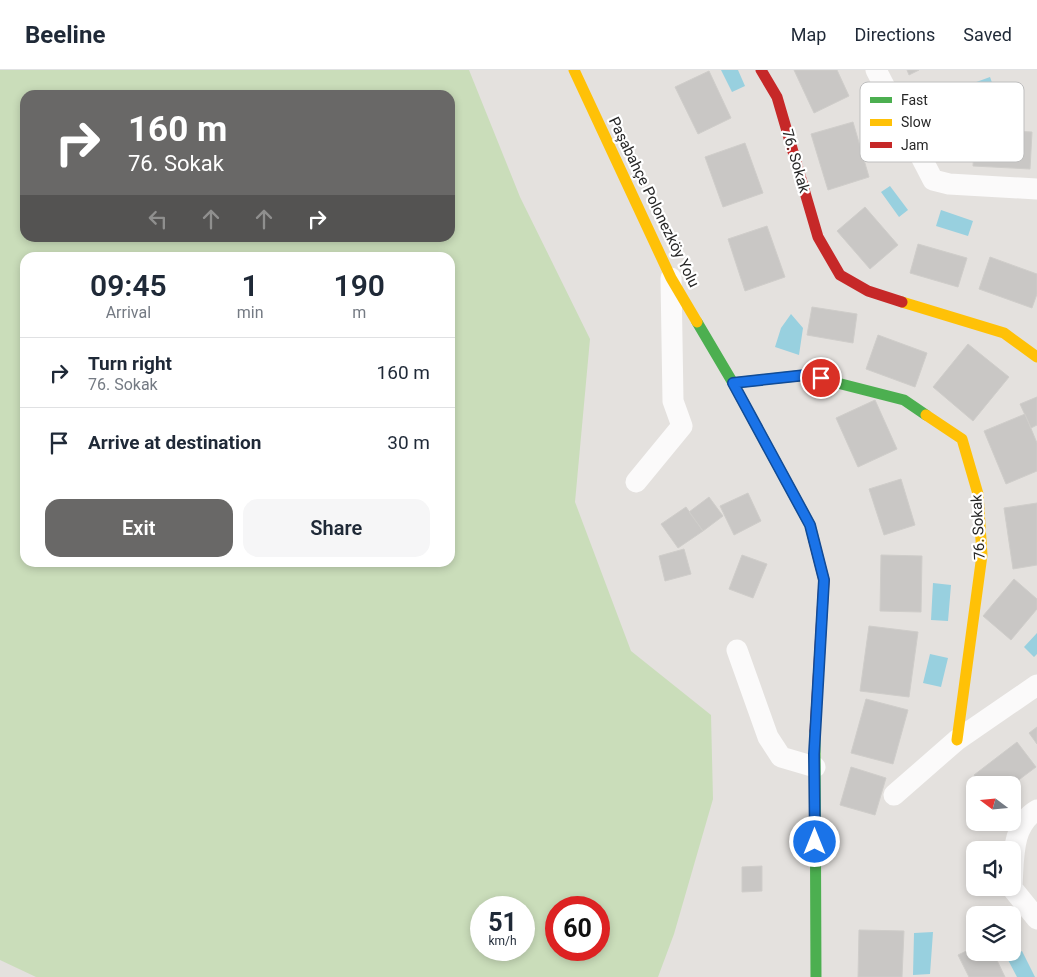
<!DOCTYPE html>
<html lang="en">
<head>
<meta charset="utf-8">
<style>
  body { margin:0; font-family:Roboto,sans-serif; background:#f6f6f7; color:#1f2937; height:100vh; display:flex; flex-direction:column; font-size:19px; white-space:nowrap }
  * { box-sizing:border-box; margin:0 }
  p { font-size:16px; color:#747a83 }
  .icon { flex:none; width:28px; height:28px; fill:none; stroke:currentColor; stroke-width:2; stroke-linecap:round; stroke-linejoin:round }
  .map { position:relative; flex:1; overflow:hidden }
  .side { position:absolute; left:20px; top:182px; width:435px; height:315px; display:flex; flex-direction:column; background:#fff; border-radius:15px; box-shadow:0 2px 8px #0003 }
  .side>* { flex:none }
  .hud { position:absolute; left:20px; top:20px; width:435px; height:152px; border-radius:15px; box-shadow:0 2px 8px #0003; background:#696867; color:#fff; overflow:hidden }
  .needle { width:32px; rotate:286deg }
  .fabs { position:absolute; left:966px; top:706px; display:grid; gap:10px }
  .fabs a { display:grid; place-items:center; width:55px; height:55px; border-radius:10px; background:#fff; box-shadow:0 2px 8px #0003; font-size:25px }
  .speed { position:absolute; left:470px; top:826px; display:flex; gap:10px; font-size:25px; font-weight:700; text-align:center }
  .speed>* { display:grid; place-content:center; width:65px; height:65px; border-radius:50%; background:#fff; box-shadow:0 2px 8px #0003; line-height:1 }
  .speed small { font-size:12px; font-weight:400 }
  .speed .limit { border:8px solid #d22; background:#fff; color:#111 }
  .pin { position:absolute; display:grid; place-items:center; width:42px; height:42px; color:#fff; margin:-21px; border:2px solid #fff; border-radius:50%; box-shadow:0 1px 5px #0007 }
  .me { position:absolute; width:55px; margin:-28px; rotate:0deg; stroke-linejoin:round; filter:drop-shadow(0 0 4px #0008) }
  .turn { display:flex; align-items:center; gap:18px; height:105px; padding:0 25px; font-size:22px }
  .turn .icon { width:65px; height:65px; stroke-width:2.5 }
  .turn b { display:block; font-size:35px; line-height:42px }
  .lanes { display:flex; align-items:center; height:48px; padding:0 25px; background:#0003; justify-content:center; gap:25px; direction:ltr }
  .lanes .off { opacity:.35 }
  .eta { display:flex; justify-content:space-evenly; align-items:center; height:85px; text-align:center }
  .eta b { font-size:30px; font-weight:600; line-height:35px }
  .action { display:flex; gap:10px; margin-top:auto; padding:10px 25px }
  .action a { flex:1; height:58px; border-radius:15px; background:#696867; color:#fff; font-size:20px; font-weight:600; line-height:58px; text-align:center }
  .action a+a { background:#f6f6f7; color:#1f2937 }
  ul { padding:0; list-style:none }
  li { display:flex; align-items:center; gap:15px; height:70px; padding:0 25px; border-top:1px solid #e0e1e3 }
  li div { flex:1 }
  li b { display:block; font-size:19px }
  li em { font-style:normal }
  header { display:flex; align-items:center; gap:30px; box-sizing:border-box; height:70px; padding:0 25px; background:#fff; border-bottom:1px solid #e0e1e3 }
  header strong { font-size:24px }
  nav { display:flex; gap:28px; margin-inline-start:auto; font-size:18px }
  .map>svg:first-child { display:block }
</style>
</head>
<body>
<header>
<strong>Beeline</strong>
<nav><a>Map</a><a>Directions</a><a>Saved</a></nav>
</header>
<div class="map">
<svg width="1037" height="907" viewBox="0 0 1037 907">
  <rect width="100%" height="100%" fill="#e4e1de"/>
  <!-- green -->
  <path fill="#caddba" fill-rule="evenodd" d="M0,0H469L520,127L590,269L575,432L631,581L711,645L713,729L674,864L658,907H36L0,890ZM25,25H450V168H25ZM25,188H450V492H25ZM481,838H524V880H481ZM556,838H599V880H556Z"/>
  <!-- water -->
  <path fill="#98d0df" d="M721,0H738L745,16L732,22Z
    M990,7L995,21L973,30L968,15Z
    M890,116L908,140L899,147L881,122Z
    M941,140L973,151L968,166L936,156Z
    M791,244L803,258L799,285L775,277L781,258Z
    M933,513L951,515L948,551L931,550Z
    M1037,563V584L1034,587L1024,577Z
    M930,584L948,588L941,617L923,613Z
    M933,862L930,904L913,905L914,863Z
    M1022,881L1035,907H1017L1007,888Z"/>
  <!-- building -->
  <path fill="#c9c7c5" stroke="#cfcdca" d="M794,0H837L849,26L814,43Z
    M907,0H919L909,5Z
    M709,1L731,48L698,64L675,17Z
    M853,52L869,107L828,120L811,64Z
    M975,59L1032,62L1030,99L973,96Z
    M745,73L763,123L723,137L705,87Z
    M865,137L898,175L870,199L837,161Z
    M767,156L785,207L745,221L728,169Z
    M918,174L967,188L958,217L910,203Z
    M990,187L1037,204V224L1032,238L979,219Z
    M812,237L857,244L853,273L807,265Z
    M878,265L927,283L915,317L866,299Z
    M968,274L1009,307L973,351L933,317Z
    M1037,327V355L1031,358L1020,334Z
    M875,330L897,379L858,397L836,348Z
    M1025,344L1037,373V401L1006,414L984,361Z
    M901,409L915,455L884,465L869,419Z
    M748,423L761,451L734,465L720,436Z
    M709,427L723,446L703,461L689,442Z
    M1037,433V495L1013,499L1004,438Z
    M686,437L703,461L678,478L661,454Z
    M684,479L691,504L665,511L659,486Z
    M742,485L767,494L753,528L729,519Z
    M881,485L922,486L921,542L880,541Z
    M1014,509L1037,529V539L1011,570L983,546Z
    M869,556L918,562L909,627L860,621Z
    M866,629L908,640L893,694L851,683Z
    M1037,657V674L1029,663Z
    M1017,672L1036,697L1012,715H982L974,705Z
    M851,697L886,708L875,745L840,735Z
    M762,796V821L742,822V797Z
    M859,860L904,861L902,907H858Z
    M975,877V882H993L1005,907H969L958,885Z"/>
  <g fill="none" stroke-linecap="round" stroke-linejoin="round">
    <!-- street -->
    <path stroke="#fbfafa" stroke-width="21" d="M876,0L933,110L949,114L1037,119
      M636,412L682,356L673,331L671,208
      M737,580L768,667L781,687L815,697
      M894,725L957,670L1037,615
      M1012,815C1014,789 1011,755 1037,740
      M1012,818L1037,849"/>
    <!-- fast -->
    <path stroke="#4caf50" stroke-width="11" d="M697,252L733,313L810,455L814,471
      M733,313L806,305L904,330L926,345
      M815,661L816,907"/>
    <!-- slow -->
    <path stroke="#ffc107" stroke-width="11" d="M574,0L671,208L697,252
      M902,232L1004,263L1037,287
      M926,345L962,369L978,424L982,485L957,670"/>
    <!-- jam -->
    <path stroke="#c62828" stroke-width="11" d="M761,0L777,27L818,167L840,205L868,221L902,232
      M814,471L824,510L815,661"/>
  </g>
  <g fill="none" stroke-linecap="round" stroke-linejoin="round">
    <!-- route casing -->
    <g stroke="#114b97" stroke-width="12">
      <path id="route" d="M815,772L814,684L824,510L810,455L733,313L806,305L821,308"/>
    </g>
    <!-- route -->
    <use href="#route" stroke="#1a73e8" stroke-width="9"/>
  </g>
  <g text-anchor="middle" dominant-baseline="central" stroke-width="4.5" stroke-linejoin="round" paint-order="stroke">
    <!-- street labels -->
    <g font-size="15" fill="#272727" stroke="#fff">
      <text transform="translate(796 91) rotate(74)">76. Sokak</text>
      <text transform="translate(654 132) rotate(64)">Paşabahçe Polonezköy Yolu</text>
      <text transform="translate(978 457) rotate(-93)">76. Sokak</text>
    </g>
  </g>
  <!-- legend -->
  <rect x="860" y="12" width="164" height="80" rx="8" fill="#fff" stroke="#bebebe" stroke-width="1"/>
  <rect x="870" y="27" width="22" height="6" fill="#4caf50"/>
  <rect x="870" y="49" width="22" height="7" fill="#ffc107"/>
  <rect x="870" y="72" width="22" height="6" fill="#c62828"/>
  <g font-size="14" fill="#272727">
    <text x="901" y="35">Fast</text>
    <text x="901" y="57">Slow</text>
    <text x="901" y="80">Jam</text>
  </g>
</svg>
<div class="fabs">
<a><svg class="needle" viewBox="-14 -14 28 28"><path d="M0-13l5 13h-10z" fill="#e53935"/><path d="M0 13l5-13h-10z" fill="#747a83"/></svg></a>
<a><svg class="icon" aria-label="sound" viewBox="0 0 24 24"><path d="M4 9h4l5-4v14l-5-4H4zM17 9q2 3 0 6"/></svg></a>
<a><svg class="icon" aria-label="layers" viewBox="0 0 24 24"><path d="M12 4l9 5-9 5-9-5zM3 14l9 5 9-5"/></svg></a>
</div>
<div class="speed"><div>51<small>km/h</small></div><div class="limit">60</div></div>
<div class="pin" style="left:821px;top:308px;background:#d93025"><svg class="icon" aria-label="arrive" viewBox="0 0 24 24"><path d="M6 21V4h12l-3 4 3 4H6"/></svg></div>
<svg class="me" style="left:815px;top:772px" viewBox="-20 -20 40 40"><circle r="17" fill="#1a73e8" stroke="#fff" stroke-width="3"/><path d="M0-11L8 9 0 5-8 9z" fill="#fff"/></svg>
<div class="hud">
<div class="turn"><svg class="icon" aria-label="right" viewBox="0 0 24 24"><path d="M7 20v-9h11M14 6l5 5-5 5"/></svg><div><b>160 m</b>76. Sokak</div></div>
<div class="lanes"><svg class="icon off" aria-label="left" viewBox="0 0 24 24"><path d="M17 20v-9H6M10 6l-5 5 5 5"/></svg><svg class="icon off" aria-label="ahead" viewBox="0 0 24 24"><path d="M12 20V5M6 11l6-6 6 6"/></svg><svg class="icon off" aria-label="ahead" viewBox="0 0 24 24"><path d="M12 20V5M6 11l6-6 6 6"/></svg><svg class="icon" aria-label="right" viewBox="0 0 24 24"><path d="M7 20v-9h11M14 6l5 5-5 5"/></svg></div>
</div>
<section class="side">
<div class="eta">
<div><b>09:45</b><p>Arrival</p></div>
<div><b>1</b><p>min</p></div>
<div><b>190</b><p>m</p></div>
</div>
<ul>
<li><svg class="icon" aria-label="right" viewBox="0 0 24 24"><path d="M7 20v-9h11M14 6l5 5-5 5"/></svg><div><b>Turn right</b><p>76. Sokak</p></div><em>160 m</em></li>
<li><svg class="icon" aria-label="arrive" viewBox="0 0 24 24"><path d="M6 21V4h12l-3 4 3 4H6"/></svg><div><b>Arrive at destination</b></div><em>30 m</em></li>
</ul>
<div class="action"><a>Exit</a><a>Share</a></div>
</section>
</div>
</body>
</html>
